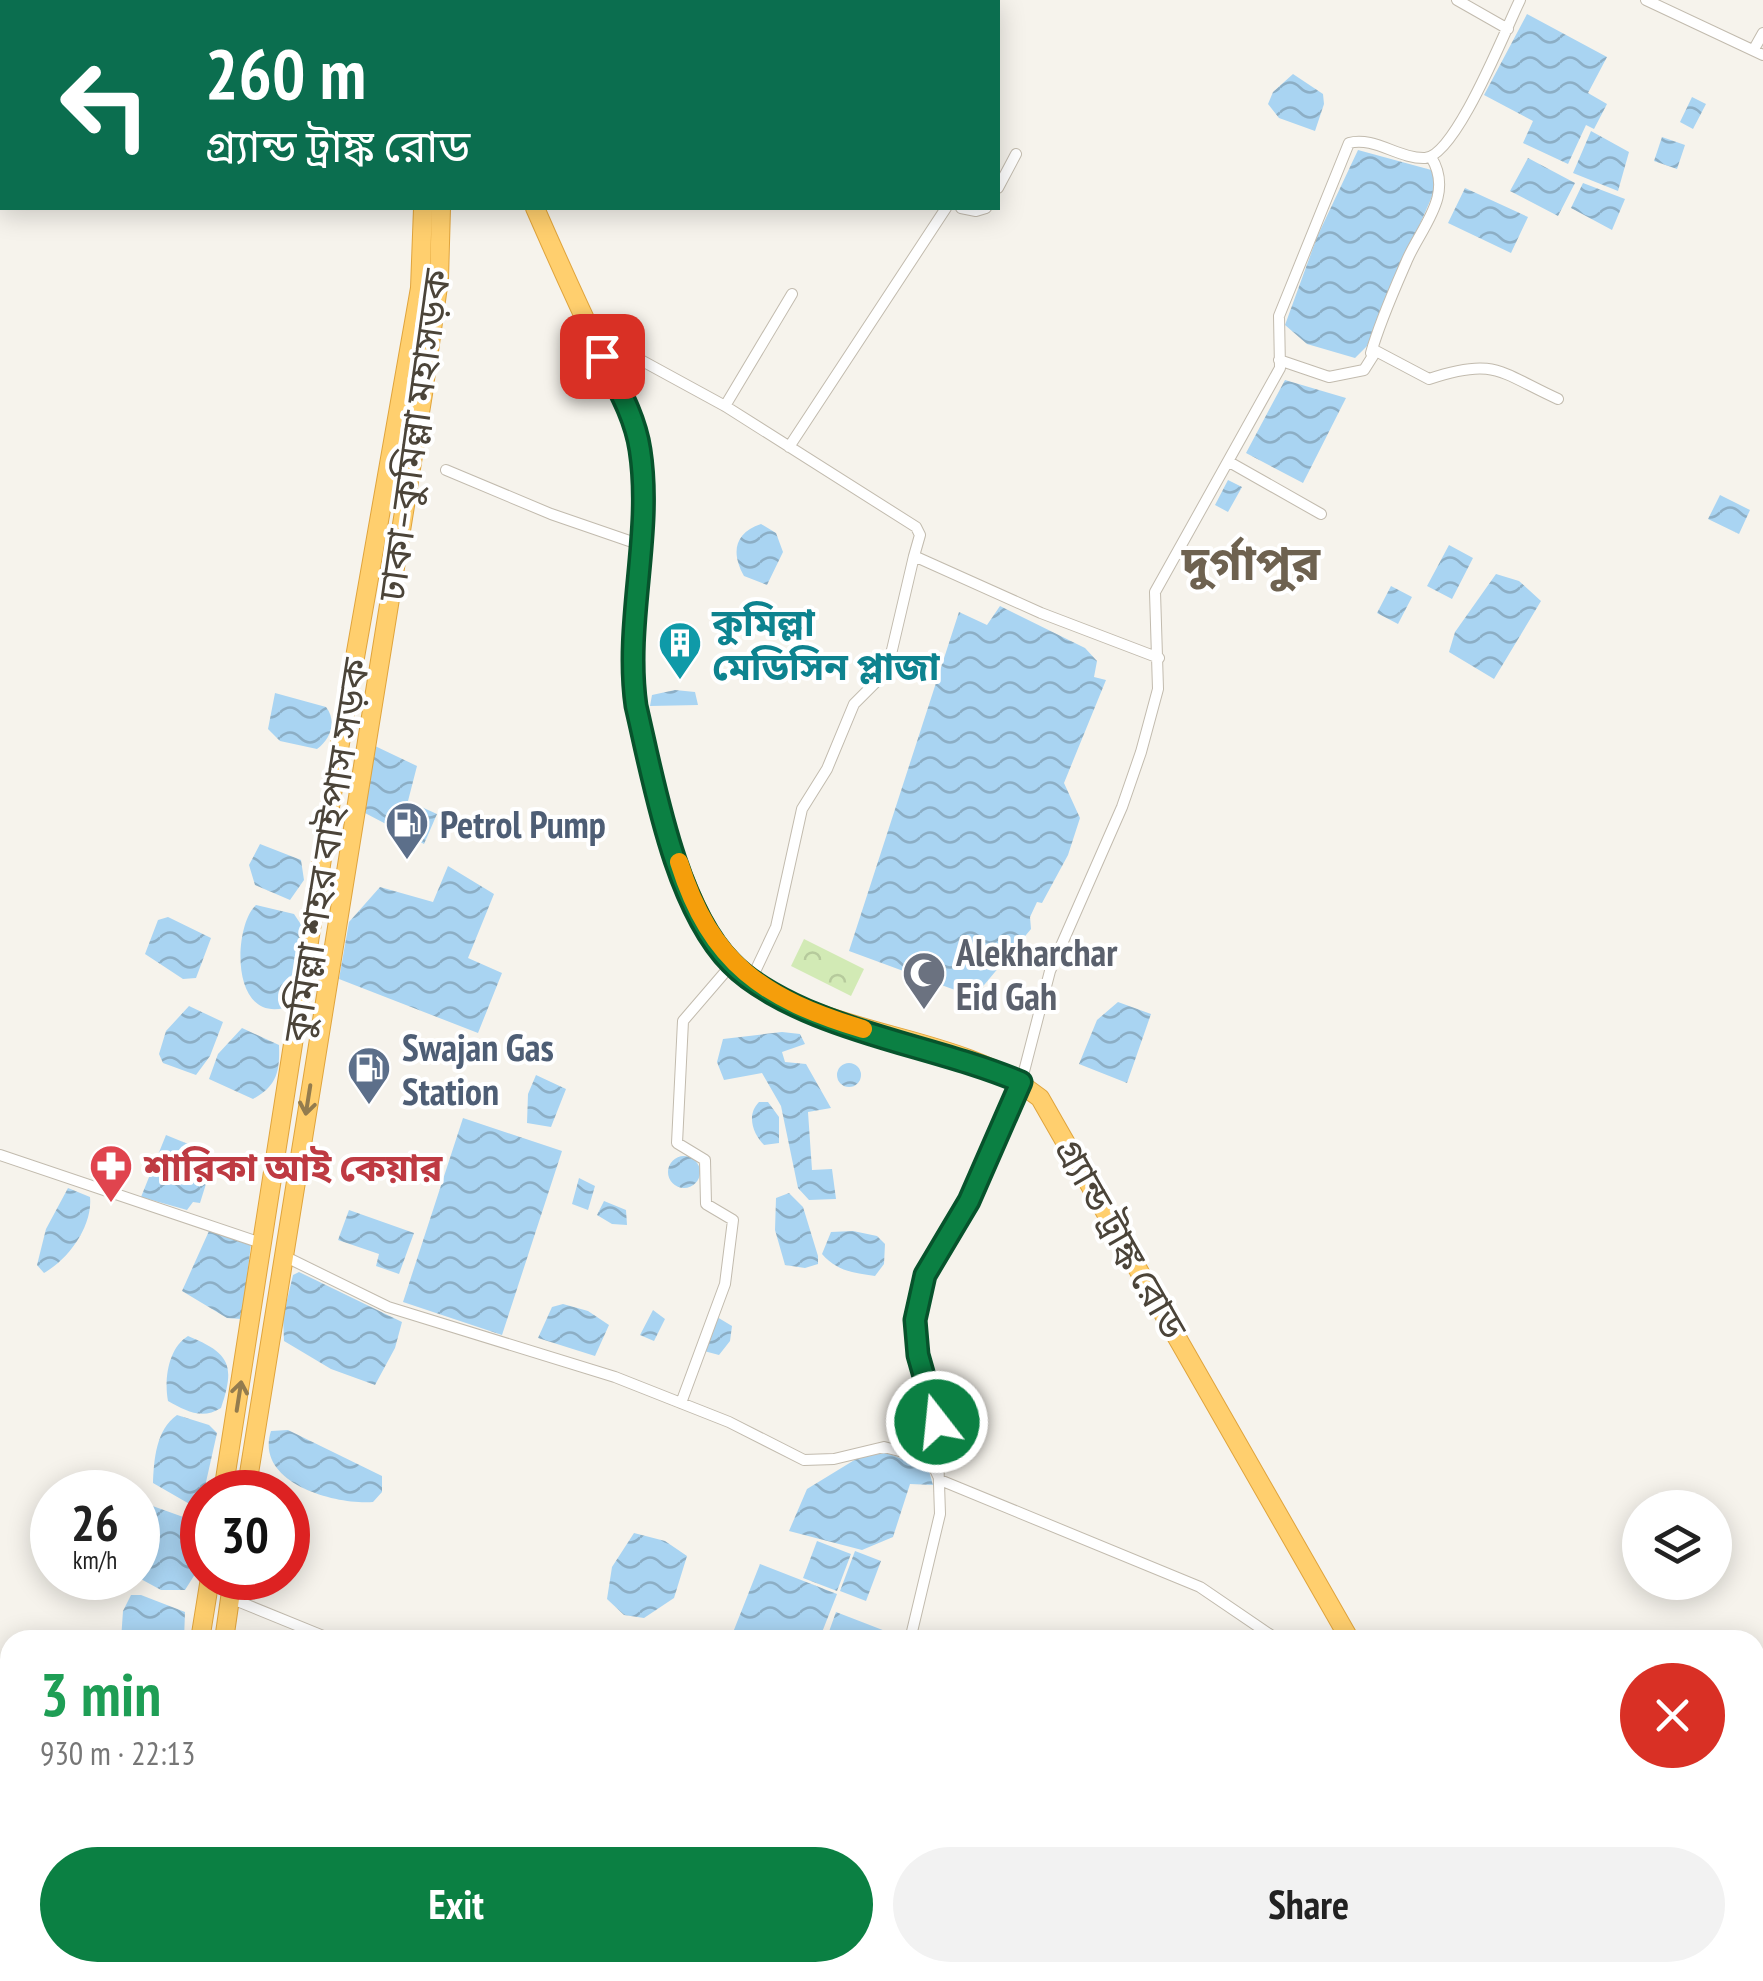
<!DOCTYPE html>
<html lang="en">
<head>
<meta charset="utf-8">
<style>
  body { margin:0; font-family:"PT Sans Narrow","Noto Sans Bengali",sans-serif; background:#f2f2f2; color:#222; height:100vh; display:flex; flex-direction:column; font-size:38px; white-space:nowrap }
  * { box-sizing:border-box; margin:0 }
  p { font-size:32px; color:#767676 }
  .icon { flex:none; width:55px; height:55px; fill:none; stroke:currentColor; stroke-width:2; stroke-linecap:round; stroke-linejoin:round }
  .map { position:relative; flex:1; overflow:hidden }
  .details { position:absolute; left:0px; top:1630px; width:1765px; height:352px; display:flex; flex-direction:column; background:#fff; border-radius:30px 30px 0 0; box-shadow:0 5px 25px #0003 }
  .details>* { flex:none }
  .hud { position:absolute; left:0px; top:0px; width:1000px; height:210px; box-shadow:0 5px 25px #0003; background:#0b6e4f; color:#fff; overflow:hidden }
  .controls { position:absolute; left:1622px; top:1490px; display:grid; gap:20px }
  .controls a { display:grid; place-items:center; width:110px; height:110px; border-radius:50%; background:#fff; box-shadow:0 5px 25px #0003; font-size:50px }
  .speed { position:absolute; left:30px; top:1470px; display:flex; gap:20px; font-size:50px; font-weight:700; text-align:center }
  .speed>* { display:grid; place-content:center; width:130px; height:130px; border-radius:50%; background:#fff; box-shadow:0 5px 25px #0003; line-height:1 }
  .speed small { font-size:25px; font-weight:400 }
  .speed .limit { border:15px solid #d22; background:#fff; color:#111 }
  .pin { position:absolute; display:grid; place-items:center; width:85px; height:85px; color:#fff; margin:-42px; border-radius:20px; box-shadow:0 5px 15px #0006 }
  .me { position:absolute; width:110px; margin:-55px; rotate:344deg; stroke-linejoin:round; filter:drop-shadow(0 0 8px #0008) }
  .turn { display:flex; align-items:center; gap:35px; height:210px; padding:0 40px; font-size:45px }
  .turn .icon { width:130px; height:130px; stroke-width:2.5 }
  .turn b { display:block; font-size:70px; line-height:85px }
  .round { display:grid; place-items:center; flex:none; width:105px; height:105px; border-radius:52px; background:#f2f2f2 }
  .summary { display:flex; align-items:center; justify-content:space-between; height:170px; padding:0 40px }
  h1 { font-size:60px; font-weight:600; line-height:75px; color:#1e9e55 }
  .button { display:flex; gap:20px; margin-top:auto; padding:20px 40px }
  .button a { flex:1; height:115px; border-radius:60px; background:#0b8043; color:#fff; font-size:40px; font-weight:600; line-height:115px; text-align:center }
  .button a+a { background:#f2f2f2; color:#222 }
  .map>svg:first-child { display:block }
</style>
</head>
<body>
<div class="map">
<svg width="1763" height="1981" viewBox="0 0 1763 1981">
  <defs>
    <pattern id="forest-crowns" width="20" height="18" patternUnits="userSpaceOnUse" patternTransform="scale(2.5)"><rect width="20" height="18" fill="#d2eab5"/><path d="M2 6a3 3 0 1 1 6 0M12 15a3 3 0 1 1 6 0" fill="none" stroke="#b6ca9c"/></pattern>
    <pattern id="water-waves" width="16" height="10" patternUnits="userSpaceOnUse" patternTransform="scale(2.5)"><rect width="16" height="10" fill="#a9d4f2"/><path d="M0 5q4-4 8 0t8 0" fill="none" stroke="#8caec5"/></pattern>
  </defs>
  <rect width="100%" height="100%" fill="#f6f3ec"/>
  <!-- forest -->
  <path fill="url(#forest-crowns)" d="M804,939L864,969L851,996L791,966Z"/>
  <!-- water -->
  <path fill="url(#water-waves)" d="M1527,14L1607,57L1588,93L1607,104L1594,129L1586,125L1568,164L1523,143L1533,121L1484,95Z
    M1293,74L1323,94L1324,104L1315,131L1279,118L1268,104L1273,92Z
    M1692,97L1706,104L1693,129L1680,122Z
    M1591,131L1629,152L1618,191L1573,173Z
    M1662,137L1685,145L1677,169L1654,161Z
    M1358,150L1435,171L1437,185L1367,346L1355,358L1307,344L1285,325L1317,237Z
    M1528,158L1575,183L1558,216L1510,191Z
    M1583,183L1625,199L1612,230L1571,208Z
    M1465,188L1528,217L1511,253L1448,223Z
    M1285,380L1346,398L1303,483L1246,453Z
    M1228,480L1242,487L1228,512L1215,505Z
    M1720,495L1750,510L1739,534L1708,519Z
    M761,524L776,533L783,552L767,585L744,576C731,553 734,533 761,524Z
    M1449,545L1473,558L1452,599L1427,586Z
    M1496,574L1519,581L1541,601L1494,679L1449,652L1455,632Z
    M1391,586L1412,597L1398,624L1377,613Z
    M1000,606L1085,648L1097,661L1094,677L1106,680L1064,783L1080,818L1068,855L1042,903L1037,902L1030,917L1031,929L974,997L849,951L959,612L987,625Z
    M675,690L695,692L698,705L650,706L652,695Z
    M275,693L326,707C337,721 331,739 317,749L280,741L268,729Z
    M375,746L417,766L408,801L437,814L424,844L365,813Z
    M260,844L301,860L304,880L290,900L255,885L249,865Z
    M448,866L494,894L468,958L502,973L478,1033L339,979L349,922L380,887L433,902Z
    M256,905L294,914L302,926L291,993L284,1008C229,1021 234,924 256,905Z
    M168,917L211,938L196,978L183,979L145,954L158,920Z
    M1118,1002L1151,1014L1127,1083L1079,1064L1097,1020Z
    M189,1006L223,1022L210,1056L196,1075L163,1063L159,1054L166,1031Z
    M242,1028L279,1045C280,1071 277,1086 253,1099L209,1079L218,1054Z
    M782,1032L800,1034L805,1044L782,1052L785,1062L806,1064L831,1108L808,1112L812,1170L832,1169L836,1199L809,1200L798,1188L781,1106L762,1073L724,1080L717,1062L723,1039Z
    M837 1075a12 12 0 1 1 24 0a12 12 0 1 1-24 0Z
    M536,1075L566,1089L551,1127L527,1123L528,1094Z
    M759,1102H768L779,1117V1143L764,1145C753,1134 746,1115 759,1102Z
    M463,1118L562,1151L502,1335L403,1302Z
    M166,1135L215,1155L200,1203L193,1202L187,1210L141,1197Z
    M668 1172a16 16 0 1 1 32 0a16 16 0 1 1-32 0Z
    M579,1178L595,1186L588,1210L572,1204Z
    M68,1188L90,1197C93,1226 68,1260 44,1273L37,1265L46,1229Z
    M789,1193L803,1207L818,1256V1264L805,1268L785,1265L775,1230L776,1198Z
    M604,1201L626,1210L627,1225L612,1224L597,1215Z
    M349,1210L414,1233L399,1274L376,1266L379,1254L338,1240Z
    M209,1231L251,1244L242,1319L227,1318L182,1291Z
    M853,1231L877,1236L885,1244L884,1264L875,1276C853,1273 837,1271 822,1254L831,1232Z
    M299,1272L402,1322L395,1348L375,1385L331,1369L284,1341L283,1317L293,1275Z
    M563,1304L588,1311L609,1325L595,1356L538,1338L552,1307Z
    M653,1310L665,1319L654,1341L640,1335Z
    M717,1317L732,1326L730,1341L719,1355L704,1351Z
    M188,1336C229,1353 236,1364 221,1408C202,1420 186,1411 168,1401C164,1380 168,1348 188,1336Z
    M177,1415L209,1425L217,1433L202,1500L193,1506L153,1483C154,1459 156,1430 177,1415Z
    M288,1430L382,1476V1492L373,1502C335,1505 254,1483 271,1431Z
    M888,1453L929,1471L933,1485L910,1484L893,1537L862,1550L789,1531L807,1489L861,1456Z
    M147,1504L200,1523L197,1571L185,1590H161L139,1578L138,1534Z
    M634,1533L665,1541L687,1556L674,1598L644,1618L624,1615L607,1599L612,1567Z
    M817,1541L851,1554L837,1591L803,1578Z
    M855,1551L881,1561L866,1601L840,1591Z
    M760,1564L837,1594L819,1640H730Z
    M131,1595H141L185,1612L184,1640H121L123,1611Z
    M836,1612L893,1634L890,1640H826Z
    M429,1973V1972L569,1973L564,1981H424Z"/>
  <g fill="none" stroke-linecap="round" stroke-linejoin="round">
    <!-- street casing -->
    <g stroke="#c2bbae" stroke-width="12">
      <path id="street" d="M1457,0L1508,29
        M1646,0L1763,55
        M1754,49L1763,33
        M998,188L1016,154
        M961,208L976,211L986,208
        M593,334L725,406L916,527L920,535L914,556L1041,613L1159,658
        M1371,353C1380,321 1395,288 1408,258C1423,225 1454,194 1431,157
        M1279,360L1329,377L1364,370L1376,351L1429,379C1495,357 1499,372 1558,399
        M725,406L792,294
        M789,447L946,208
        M1231,463L1321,514
        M446,470L551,514L641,545
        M751,980L776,927L802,809L827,769L854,704L879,679L892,650L914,556
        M0,1155L261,1243
        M284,1256L388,1307L615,1377L729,1422L804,1460L834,1459L884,1447L930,1459L940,1480L1200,1587L1278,1640
        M681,1403L725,1284L733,1220L706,1204L705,1160L677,1143L683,1021L732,964
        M230,1598L333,1640
        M910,1640L940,1514L937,1423L918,1355L915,1321L925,1275L969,1201L1021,1083L1050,971L1122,807L1141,752L1158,689L1155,592L1280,368L1279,316L1349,143C1374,136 1399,159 1425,158C1456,156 1506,28 1520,0
        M1755,1888L1763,1885
        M6,1957L2,1976L8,1981
        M691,1981L693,1972"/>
    </g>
    <!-- highway casing -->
    <g stroke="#e0a43c" stroke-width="20">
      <path id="highway" d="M387,0L388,2
        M419,0L421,2
        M535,208C556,256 578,305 601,353C616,384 636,416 640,451C650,526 631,603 633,678C634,742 688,927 736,967C823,1042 952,1028 1040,1098L1350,1640
        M223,1492L341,737L420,288L423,208
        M246,1492L423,394L439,279L441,208
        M200,1640L210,1578
        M224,1640L233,1578
        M1685,1972L1697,1981
        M149,1981L151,1972
        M172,1981L173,1972"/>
    </g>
    <!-- street -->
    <use href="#street" stroke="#fff" stroke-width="10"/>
    <!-- highway -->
    <use href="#highway" stroke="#ffcf6e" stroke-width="18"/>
  </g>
  <!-- one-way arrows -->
  <defs><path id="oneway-shaft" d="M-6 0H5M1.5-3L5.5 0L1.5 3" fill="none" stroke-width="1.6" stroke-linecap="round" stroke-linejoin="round" transform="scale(2.5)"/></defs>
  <g stroke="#937c4e">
    <use href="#oneway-shaft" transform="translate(308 1100) rotate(99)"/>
    <use href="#oneway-shaft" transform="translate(239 1396) rotate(-81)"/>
  </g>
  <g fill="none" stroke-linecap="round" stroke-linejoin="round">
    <!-- route casing -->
    <g stroke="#07532c" stroke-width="25">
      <path id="route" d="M602,356C617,386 635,416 640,450C653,534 624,622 636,706C654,783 675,906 731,963C752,985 789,1004 817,1015C883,1042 954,1054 1021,1082L969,1201L925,1275L915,1320L918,1355L937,1422"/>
    </g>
    <!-- route -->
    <use href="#route" stroke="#0b8043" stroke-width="18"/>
    <!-- slow -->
    <path stroke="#f59e0b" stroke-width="18" d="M679,862C711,964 764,999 863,1029"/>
  </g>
  <!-- icons -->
  <defs>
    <g id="building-pin" transform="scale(2.25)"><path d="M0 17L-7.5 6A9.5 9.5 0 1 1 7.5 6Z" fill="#0f9aa8" stroke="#fff"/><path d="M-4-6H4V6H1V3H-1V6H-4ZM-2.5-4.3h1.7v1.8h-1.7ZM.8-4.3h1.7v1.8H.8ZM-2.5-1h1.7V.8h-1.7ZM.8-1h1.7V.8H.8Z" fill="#fff"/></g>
    <g id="fuel-pin" transform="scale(2.25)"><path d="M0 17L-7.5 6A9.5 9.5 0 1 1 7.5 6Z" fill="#5c6f8a" stroke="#fff"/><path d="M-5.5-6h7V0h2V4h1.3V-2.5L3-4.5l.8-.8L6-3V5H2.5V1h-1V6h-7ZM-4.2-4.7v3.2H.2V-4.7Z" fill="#fff"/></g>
    <g id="mosque-pin" transform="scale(2.25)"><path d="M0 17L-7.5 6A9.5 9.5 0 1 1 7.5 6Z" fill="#6b7280" stroke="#fff"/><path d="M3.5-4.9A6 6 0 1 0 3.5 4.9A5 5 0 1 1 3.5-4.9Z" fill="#fff"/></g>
    <g id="pharmacy-pin" transform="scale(2.25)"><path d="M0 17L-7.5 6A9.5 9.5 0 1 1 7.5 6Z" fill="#e0444e" stroke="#fff"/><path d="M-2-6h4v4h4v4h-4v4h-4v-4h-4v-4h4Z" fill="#fff"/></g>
  </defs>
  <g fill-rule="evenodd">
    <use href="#building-pin" x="680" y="643"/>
    <use href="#fuel-pin" x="407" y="823"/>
    <use href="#mosque-pin" x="924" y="973"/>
    <use href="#fuel-pin" x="369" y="1068"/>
    <use href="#pharmacy-pin" x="111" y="1166"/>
  </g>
  <g text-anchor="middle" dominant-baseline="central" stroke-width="8" stroke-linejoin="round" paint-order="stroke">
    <!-- street labels -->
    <g font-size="38" fill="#4b4439" stroke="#fff">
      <text transform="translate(413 435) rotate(-82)">ঢাকা–কুমিল্লা মহাসড়ক</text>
      <text transform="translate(325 850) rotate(-81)">কুমিল্লা শহর বাইপাস সড়ক</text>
      <text transform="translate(1122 1238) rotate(60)">গ্র্যান্ড ট্রাঙ্ক রোড</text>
    </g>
    <!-- culture labels -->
    <g font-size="38" font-weight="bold" fill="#0d838f" stroke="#fff" text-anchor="start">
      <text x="712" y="621">কুমিল্লা<tspan x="712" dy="44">মেডিসিন প্লাজা</tspan></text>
    </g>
    <!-- service labels -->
    <g font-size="38" font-weight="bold" fill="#4e5e75" stroke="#fff" text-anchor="start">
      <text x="440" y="823">Petrol Pump</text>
      <text x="402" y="1046">Swajan Gas<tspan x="402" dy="44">Station</tspan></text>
    </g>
    <!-- worship labels -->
    <g font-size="38" font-weight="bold" fill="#5b616d" stroke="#fff" text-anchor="start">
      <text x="956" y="951">Alekharchar<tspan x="956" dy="44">Eid Gah</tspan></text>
    </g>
    <!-- health labels -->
    <g font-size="38" font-weight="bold" fill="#be3a42" stroke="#fff" text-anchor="start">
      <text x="144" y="1166">শারিকা আই কেয়ার</text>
    </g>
    <!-- district labels -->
    <g font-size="48" font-weight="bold" fill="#6e6250" stroke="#fff">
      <text x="1251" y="562">দুর্গাপুর</text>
    </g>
  </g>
</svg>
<div class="controls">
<a><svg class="icon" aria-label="layers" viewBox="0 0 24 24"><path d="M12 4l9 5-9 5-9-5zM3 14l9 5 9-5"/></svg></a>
</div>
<div class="speed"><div>26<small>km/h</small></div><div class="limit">30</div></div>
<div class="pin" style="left:602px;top:356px;background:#d93025"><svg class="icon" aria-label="arrive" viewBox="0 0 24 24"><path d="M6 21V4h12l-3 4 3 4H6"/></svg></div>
<svg class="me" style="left:937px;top:1422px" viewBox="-20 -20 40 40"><circle r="17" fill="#0b8043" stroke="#fff" stroke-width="3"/><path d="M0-11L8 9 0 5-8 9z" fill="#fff"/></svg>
<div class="hud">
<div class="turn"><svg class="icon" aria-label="left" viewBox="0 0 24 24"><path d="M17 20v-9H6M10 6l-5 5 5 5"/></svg><div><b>260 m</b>গ্র্যান্ড ট্রাঙ্ক রোড</div></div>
</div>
<section class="details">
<div class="summary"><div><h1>3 min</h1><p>930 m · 22:13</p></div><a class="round" style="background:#d93025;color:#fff"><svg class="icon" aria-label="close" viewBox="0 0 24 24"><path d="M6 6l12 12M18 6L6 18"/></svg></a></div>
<div class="button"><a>Exit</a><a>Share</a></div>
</section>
</div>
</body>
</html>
